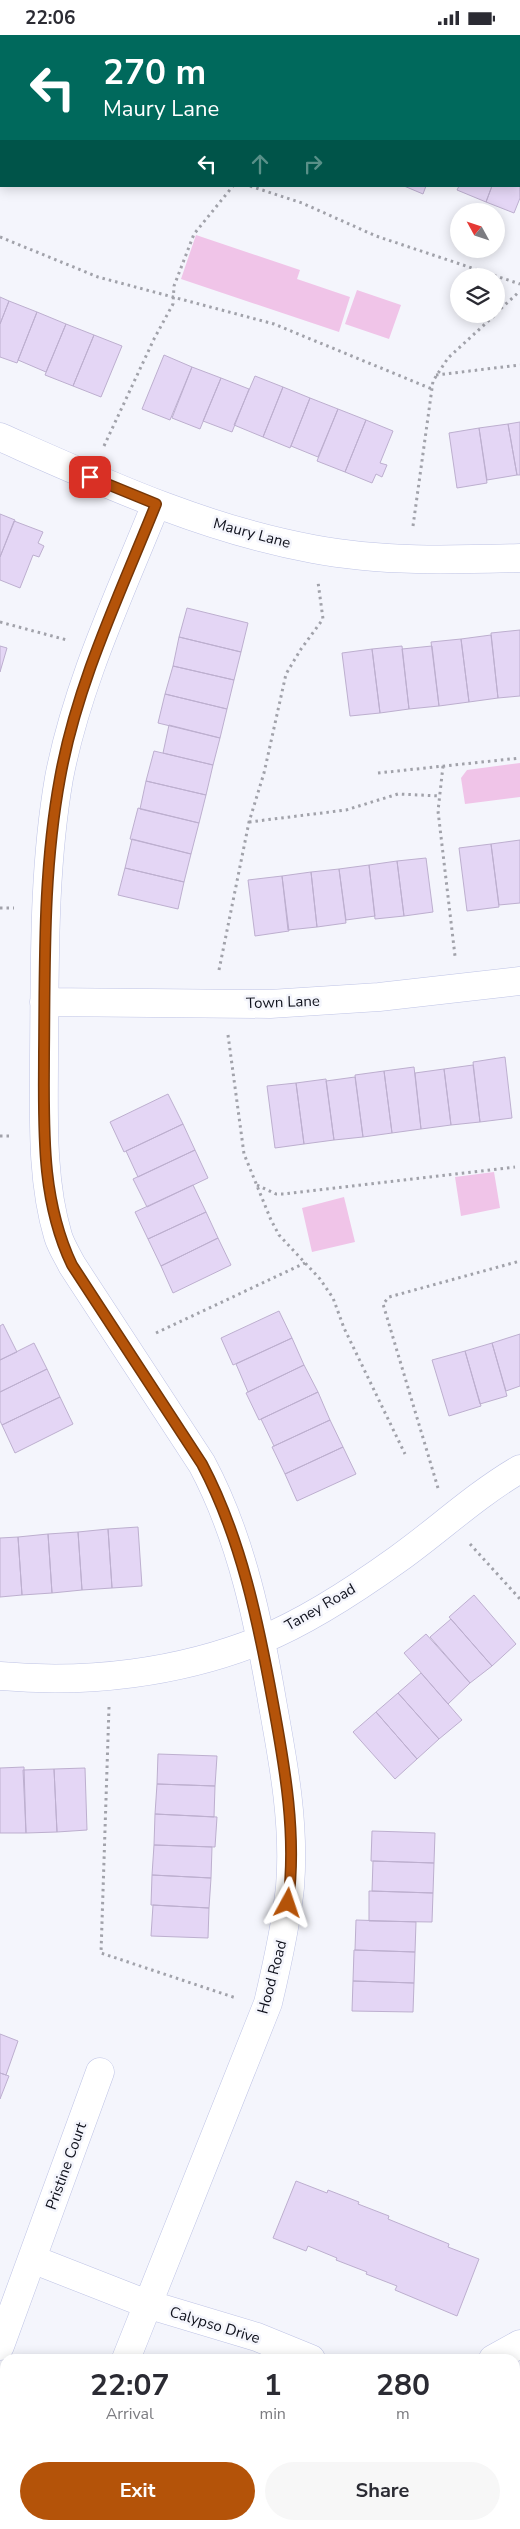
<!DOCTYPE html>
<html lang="en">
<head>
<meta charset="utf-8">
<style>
  body { margin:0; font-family:"Nunito Sans",sans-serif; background:#f7f7f7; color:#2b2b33; height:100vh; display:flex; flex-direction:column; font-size:19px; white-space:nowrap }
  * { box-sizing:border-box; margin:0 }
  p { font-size:16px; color:#7c7c81 }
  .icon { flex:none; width:28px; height:28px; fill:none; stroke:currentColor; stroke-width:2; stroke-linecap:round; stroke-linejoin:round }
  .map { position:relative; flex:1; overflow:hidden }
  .details { position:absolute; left:0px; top:2319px; width:520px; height:176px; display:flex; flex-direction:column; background:#fff; border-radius:15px 15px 0 0; box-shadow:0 2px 12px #0003 }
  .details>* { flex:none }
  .hud { position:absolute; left:0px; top:0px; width:520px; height:152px; box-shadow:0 2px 12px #0003; background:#00695c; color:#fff; overflow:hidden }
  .needle { width:32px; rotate:310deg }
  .buttons { position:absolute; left:450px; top:168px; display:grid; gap:10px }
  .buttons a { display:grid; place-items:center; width:55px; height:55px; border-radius:50%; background:#fff; box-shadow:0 2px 12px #0003; font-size:25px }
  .pin { position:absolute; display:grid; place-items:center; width:42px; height:42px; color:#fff; margin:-21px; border-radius:10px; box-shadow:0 2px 8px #0006 }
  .me { position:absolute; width:55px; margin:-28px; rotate:5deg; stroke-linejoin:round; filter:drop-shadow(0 0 4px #0008) }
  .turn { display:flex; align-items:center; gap:18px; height:105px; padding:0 20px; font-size:22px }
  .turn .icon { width:65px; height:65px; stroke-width:2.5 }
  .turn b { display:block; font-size:35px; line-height:42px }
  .lanes { display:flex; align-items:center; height:48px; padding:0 20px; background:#0003; justify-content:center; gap:25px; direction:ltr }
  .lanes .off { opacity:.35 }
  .eta { display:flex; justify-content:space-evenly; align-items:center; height:85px; text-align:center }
  .eta b { font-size:30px; font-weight:700; line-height:35px }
  .primary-button { display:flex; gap:10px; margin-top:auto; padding:10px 20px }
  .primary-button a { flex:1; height:58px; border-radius:30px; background:#b45309; color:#fff; font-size:20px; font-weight:700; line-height:58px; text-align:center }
  .primary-button a+a { background:#f7f7f7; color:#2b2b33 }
  .status { display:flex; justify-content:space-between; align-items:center; height:35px; padding:0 25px; background:#fff; direction:ltr }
  .status svg { height:14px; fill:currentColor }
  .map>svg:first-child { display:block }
</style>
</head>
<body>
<div class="status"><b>22:06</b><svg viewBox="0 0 49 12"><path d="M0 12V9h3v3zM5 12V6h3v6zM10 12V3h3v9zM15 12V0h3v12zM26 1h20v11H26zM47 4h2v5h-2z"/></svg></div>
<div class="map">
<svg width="520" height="2494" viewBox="0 0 520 2494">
  <rect width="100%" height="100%" fill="#f4f5fc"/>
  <!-- green -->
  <path fill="#f0c4e8" d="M196,200L300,235L297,244L350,262L339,297L181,244Z
    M357,255L401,270L389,304L345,289Z
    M520,728V762L465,769L461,743L467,735Z
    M494,1137L500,1173L461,1181L455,1142Z
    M344,1162L355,1207L312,1217L302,1173Z"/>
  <!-- building -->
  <path fill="#e4d6f5" stroke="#bdafcf" d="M519,110L520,163L514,178L486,167L492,151H519Z
    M404,151H426L423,159Z
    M459,151H492L486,167L457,155Z
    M0,262L9,266L0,289Z
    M9,266L37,277L17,328L0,322V289Z
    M37,277L66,289L46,337L18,325Z
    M66,289L94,300L73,351L45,340Z
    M94,300L122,311L101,362L73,351Z
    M164,320L192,332L170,385L142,374Z
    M192,332L221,343L200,394L172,383Z
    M255,341L283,352L263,402L234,390Z
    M221,343L249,354L232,397L203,386Z
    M283,352L310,363L290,413L263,402Z
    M310,363L338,374L318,422L291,411Z
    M338,374L366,385L345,437L317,426Z
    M366,385L393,396L380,428L387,430L382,442L376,439L372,448L345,437Z
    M520,387V440H517L508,389Z
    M508,389L517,440L487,445L479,393Z
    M479,393L487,448L457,453L449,398Z
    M0,479L15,485L0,522Z
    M14,486L43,497L38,508L44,511L39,522L33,520L20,553L0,545V522Z
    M187,573L248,588L241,617L179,602Z
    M520,595V661L498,663L491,598Z
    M491,600L498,663L469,667L461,604Z
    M179,602L241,617L234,645L173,631Z
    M461,604L469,667L439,671L431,607Z
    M0,611L7,613L0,637Z
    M402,611L409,674L380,678L372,614Z
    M432,611L439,671L409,674L402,614Z
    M372,614L380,678L350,681L342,618Z
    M173,631L234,645L227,674L165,659Z
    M165,659L227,674L220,703L158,688Z
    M169,690L220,703L213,730L163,718Z
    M154,716L213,730L206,760L146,746Z
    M146,746L206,760L199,788L140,774Z
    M138,773L199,788L191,819L130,804Z
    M132,804L191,819L184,847L125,833Z
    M520,805V868L499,870L491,809Z
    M491,809L499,872L467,876L459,813Z
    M426,823L433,877L404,881L397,826Z
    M397,826L404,881L375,884L369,830Z
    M369,830L375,881L346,885L339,834Z
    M125,833L184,847L178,874L118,860Z
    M339,834L346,888L317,892L311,837Z
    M311,837L317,892L288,895L282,841Z
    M282,841L289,896L255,901L248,845Z
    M505,1022L512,1083L480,1087L473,1027Z
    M473,1030L480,1087L451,1090L444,1034Z
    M414,1032L421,1094L392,1098L384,1036Z
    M444,1034L451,1090L421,1094L415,1038Z
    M384,1036L392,1098L363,1102L355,1040Z
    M355,1042L363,1102L334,1105L326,1046Z
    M326,1044L334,1105L304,1109L296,1048Z
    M296,1048L304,1109L275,1113L267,1051Z
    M168,1059L183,1089L124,1117L110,1087Z
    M183,1089L195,1115L138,1142L126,1116Z
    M195,1115L208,1143L147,1172L133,1144Z
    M193,1150L206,1177L148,1204L135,1177Z
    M206,1177L218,1203L161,1231L148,1204Z
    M218,1203L231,1230L173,1258L161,1231Z
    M279,1276L292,1303L233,1330L221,1303Z
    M3,1289L17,1317L0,1325V1291Z
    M520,1299V1351L506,1356L492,1308Z
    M292,1303L304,1330L248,1357L236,1329Z
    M34,1308L47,1334L0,1357V1325Z
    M492,1308L507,1361L480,1369L465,1316Z
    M465,1316L481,1371L449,1381L432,1325Z
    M304,1330L318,1357L259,1385L246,1358Z
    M47,1334L60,1362L2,1390L0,1386V1357Z
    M318,1357L330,1385L274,1411L261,1384Z
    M60,1362L73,1389L15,1418L2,1390Z
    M330,1385L343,1412L285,1439L272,1412Z
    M343,1412L356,1439L297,1466L285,1439Z
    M138,1492L142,1551L112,1553L108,1494Z
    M108,1494L112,1553L82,1555L78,1497Z
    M78,1497L82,1555L52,1558L48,1499Z
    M48,1499L52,1558L22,1560L18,1502Z
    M18,1502L22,1560L0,1562V1503Z
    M474,1560L516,1609L492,1631L449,1582Z
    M451,1584L492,1631L470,1648L430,1602Z
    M426,1599L470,1648L448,1669L404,1618Z
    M421,1638L462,1685L439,1704L398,1658Z
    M398,1658L439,1704L417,1724L376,1677Z
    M376,1677L417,1724L395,1744L353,1697Z
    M158,1719L217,1721L215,1751L157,1749Z
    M24,1732L26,1798H0V1733Z
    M85,1733L87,1795L57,1797L54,1734Z
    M54,1734L57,1797L26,1798L23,1735Z
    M157,1749L215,1751L214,1782L155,1779Z
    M155,1779L217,1782L215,1812L154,1810Z
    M372,1796L435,1798L434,1828L371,1826Z
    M154,1810L212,1812L211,1843L152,1840Z
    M373,1826L434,1828L433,1858L372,1856Z
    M152,1840L211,1843L209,1873L151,1870Z
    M369,1856L433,1858L432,1887L369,1886Z
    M153,1870L209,1873L208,1903L151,1901Z
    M356,1885L416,1887L415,1917L355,1915Z
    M354,1915L415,1917L414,1948L353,1946Z
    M353,1946L414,1948L413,1977L352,1976Z
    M0,1999L18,2006L6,2040L0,2038Z
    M0,2038L9,2041L0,2064Z
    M296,2146L327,2158L328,2155L359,2167L358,2169L389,2181L388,2184L449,2209L448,2212L479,2224L457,2281L395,2255L397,2251L366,2239L367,2237L336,2225L337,2223L308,2211L306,2216L273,2203Z
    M520,2367V2386L515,2377V2370Z
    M272,2490H345L347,2494H274Z"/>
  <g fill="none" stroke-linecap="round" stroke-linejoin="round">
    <!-- minor casing -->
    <g stroke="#bec3e5" stroke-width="29">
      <path id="minor" d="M394,0L397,1
        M519,27H520
        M0,402C102,447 203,494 313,514C381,527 451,525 520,523
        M44,967L270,969L379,962L520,946
        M0,1641C87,1649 179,1638 261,1605C305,1587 359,1552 398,1524C440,1494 474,1461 520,1434
        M32,2224L147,2269L257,2302L311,2324
        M0,2311L100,2037
        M126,2324L268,1968C277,1930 286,1891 290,1852C295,1791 284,1731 273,1671C259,1589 242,1504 202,1429L72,1230C67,1220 61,1211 58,1201C41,1144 44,1081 44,1022C45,928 43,836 59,743C77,649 120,559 156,469
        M493,2324L520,2309
        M477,2490L479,2494
        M29,2494L32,2490"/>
    </g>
    <!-- path -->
    <path stroke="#a1a2aa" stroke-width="3" stroke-dasharray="2.5 4" stroke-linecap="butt" d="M39,1V0
      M306,1V0
      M0,78L1,76
      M250,151L302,168L376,201L520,249
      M0,202L98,242L274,289L432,354
      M496,278L520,256
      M436,340L520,330
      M104,411L154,304L173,269L174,251L194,199L233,151
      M413,491L433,346L448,323L496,279
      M0,587L67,605
      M443,731L438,776L455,921
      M378,738L520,723
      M249,787L346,775L398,759L440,761
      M0,873H14
      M219,935L249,787L264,738L286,639L301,614L323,584L318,547
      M228,1000L244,1119L271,1185L279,1200L320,1244L333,1263L344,1293L405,1419
      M0,1101H12
      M257,1150L276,1159H284L515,1132
      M156,1298L305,1228
      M438,1453L383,1269L389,1262L520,1226
      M470,1509L520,1564
      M109,1672L101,1918L236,1963"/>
    <!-- minor -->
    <use href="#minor" stroke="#fff" stroke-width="28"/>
  </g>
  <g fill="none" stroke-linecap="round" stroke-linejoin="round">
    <!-- route casing -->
    <g stroke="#753606" stroke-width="12">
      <path id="route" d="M90,442L156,469C120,559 77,648 60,743C43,835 45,926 44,1018C44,1090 40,1163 72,1230L202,1429C241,1503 258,1586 273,1668C285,1733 297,1801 288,1868"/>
    </g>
    <!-- route -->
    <use href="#route" stroke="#b45309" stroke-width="9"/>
  </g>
  <g text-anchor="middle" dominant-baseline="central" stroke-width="5" stroke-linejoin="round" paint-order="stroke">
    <!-- street labels -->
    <g font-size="15" fill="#0f111c" stroke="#f4f5fc">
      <text transform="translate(252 498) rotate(15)">Maury Lane</text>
      <text transform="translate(283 967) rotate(-2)">Town Lane</text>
      <text transform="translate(320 1572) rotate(-30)">Taney Road</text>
      <text transform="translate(272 1942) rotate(-75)">Hood Road</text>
      <text transform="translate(66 2131) rotate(-70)">Pristine Court</text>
      <text transform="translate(215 2290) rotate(17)">Calypso Drive</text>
    </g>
  </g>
</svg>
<div class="buttons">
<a><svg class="needle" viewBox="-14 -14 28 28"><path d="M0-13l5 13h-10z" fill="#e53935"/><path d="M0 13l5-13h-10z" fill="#7c7c81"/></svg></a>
<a><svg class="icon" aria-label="layers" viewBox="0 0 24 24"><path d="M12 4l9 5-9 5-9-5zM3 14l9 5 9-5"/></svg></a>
</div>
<div class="pin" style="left:90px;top:442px;background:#d93025"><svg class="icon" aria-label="arrive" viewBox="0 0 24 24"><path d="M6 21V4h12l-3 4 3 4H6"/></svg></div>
<svg class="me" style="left:288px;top:1868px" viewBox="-20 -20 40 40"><path d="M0-17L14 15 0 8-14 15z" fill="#b45309" stroke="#fff" stroke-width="4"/></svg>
<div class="hud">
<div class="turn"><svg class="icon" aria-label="left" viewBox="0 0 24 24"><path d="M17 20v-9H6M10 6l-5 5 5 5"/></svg><div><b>270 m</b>Maury Lane</div></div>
<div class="lanes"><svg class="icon" aria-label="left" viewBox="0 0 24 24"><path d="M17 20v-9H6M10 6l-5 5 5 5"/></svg><svg class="icon off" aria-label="ahead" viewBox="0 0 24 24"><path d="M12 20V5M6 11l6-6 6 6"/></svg><svg class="icon off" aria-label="right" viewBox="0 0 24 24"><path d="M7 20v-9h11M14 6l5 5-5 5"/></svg></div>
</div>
<section class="details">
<div class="eta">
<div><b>22:07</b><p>Arrival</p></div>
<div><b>1</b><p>min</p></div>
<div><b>280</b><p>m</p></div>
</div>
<div class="primary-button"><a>Exit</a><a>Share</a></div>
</section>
</div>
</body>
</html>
